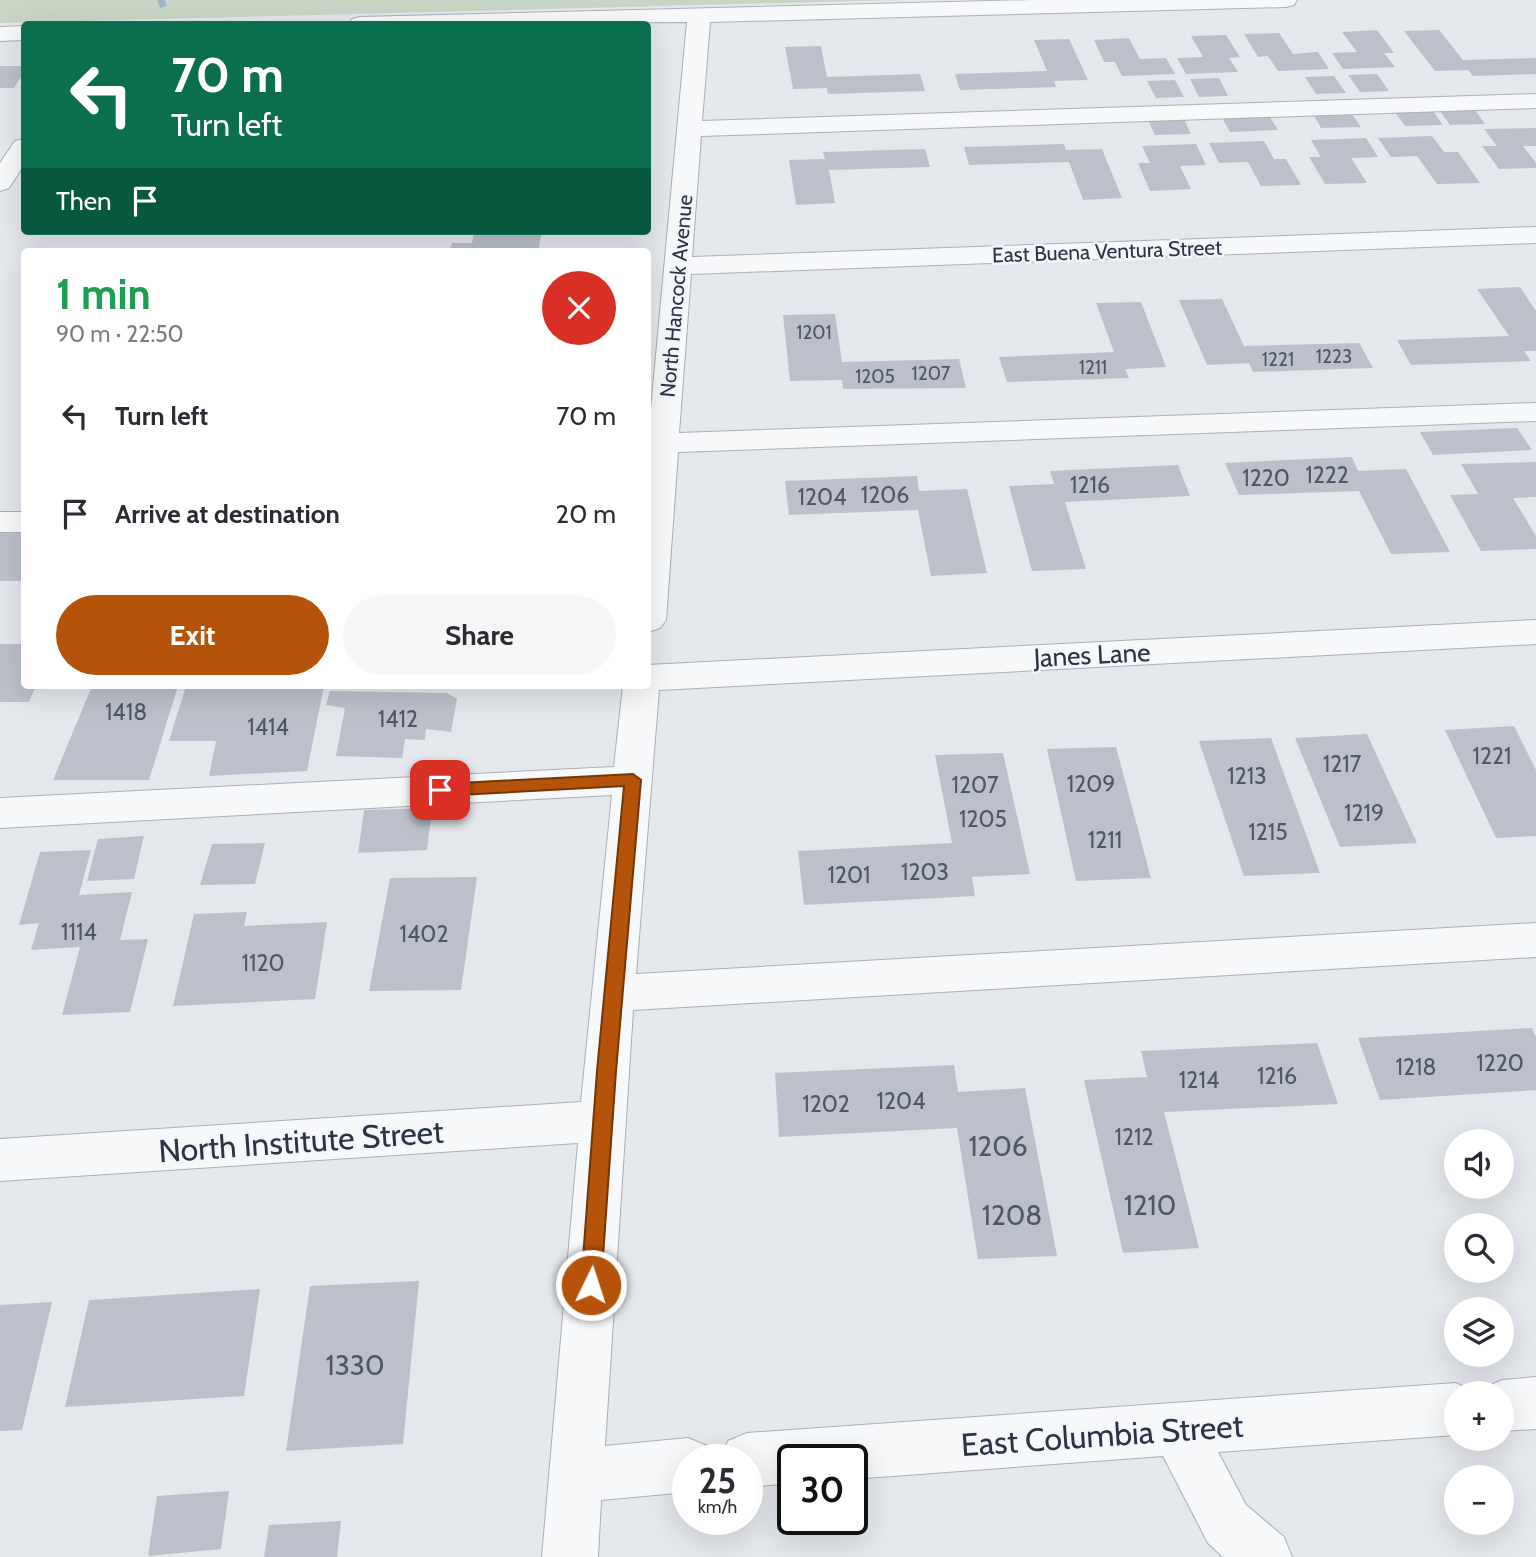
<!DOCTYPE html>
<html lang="en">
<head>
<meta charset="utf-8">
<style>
  body { margin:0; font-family:Cabin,sans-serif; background:#f7f7f7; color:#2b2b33; height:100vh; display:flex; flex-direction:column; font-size:26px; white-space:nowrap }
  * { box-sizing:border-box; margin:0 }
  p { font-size:23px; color:#7c7c81 }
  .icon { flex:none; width:38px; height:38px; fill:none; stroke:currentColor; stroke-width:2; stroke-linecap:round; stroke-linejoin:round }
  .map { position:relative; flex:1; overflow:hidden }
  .side { position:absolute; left:21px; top:248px; width:630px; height:441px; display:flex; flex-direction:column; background:#fff; border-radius:7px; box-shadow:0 7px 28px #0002 }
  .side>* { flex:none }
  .banner { position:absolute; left:21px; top:21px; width:630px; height:214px; border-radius:7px; box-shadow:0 7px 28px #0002; background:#0b6e4f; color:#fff; overflow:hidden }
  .buttons { position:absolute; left:1444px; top:1129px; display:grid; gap:14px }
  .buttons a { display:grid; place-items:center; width:70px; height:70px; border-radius:50%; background:#fff; box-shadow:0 7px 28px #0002; font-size:35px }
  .speed { position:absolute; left:672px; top:1444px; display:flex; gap:14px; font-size:35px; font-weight:700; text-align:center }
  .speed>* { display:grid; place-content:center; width:91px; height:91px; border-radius:50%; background:#fff; box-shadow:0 7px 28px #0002; line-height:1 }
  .speed small { font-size:18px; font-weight:400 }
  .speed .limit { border:4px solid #111; border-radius:10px; background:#fff; color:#111 }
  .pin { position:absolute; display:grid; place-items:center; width:60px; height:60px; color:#fff; margin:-30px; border-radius:14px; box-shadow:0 4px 10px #0006 }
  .me { position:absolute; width:77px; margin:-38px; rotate:4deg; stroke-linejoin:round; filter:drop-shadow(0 0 5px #0008) }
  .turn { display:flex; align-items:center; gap:24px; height:147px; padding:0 35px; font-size:32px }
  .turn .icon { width:91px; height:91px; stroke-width:2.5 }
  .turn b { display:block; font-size:49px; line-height:60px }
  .then { display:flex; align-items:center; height:66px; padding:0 35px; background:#0003; gap:14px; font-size:26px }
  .round { display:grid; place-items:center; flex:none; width:74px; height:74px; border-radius:37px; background:#f7f7f7 }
  .head { display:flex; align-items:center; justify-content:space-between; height:119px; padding:0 35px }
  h1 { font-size:42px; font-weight:700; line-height:52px; color:#1e9e55 }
  .primary-button { display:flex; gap:14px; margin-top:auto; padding:14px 35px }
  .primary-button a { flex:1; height:80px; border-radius:42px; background:#b45309; color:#fff; font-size:28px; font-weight:700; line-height:80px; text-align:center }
  .primary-button a+a { background:#f7f7f7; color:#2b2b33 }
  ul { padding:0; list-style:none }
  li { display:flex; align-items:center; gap:21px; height:98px; padding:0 35px }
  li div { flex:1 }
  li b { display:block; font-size:26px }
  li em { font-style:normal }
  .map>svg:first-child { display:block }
</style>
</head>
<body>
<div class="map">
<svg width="1536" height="1557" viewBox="0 0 1536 1557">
  <rect width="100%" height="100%" fill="#e4e7ec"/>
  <!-- green -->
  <path fill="#c9d6c5" d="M0,0H895L0,23Z"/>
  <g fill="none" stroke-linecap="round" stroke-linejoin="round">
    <!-- stream -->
    <path fill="#9fb4cc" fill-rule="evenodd" d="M157,0H165L167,6L160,8Z"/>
  </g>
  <!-- building -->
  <path fill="#bbc0ca" d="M1377,30L1394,53H1384L1395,67L1343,69L1332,53L1357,52L1342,32Z
    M1439,30L1463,60L1536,58V74L1473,76L1468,70L1435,71L1404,31Z
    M1279,33L1293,54L1318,52L1329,69L1278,71L1268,56L1258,57L1244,34Z
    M1226,35L1240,57L1229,58L1238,72L1186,74L1177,58L1203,57L1191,36Z
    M1129,38L1140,59L1166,58L1175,74L1122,76L1115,62H1104L1094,40Z
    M1069,39L1088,80L1054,81L1056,87L960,90L955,74L1047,71L1034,40Z
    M821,46L827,77L920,74L925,91L828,94L827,88L793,89L785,47Z
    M0,66H24V72L14,88H0Z
    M1377,74L1389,91L1360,92L1348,75Z
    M1334,76L1346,93L1316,94L1305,77Z
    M1219,78L1228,96L1199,97L1190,79Z
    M1175,80L1184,97L1156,98L1147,81Z
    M1475,110L1485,124L1450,125L1440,111Z
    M1433,111L1443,125L1405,126L1395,112Z
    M1351,113L1361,127L1321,128L1313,114Z
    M1269,116L1278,130L1230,132L1222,118Z
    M1184,119L1191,134L1155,135L1148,120Z
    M1536,128V146H1523L1536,163V168L1499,169L1482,146H1497L1484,129Z
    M1432,136L1444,152H1458L1480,183L1437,184L1417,156L1391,157L1378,138Z
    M1366,138L1378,157L1351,158L1367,183L1325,184L1309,157H1321L1311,140Z
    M1264,141L1274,159H1286L1301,185L1261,186L1248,162L1219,163L1209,143Z
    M1064,144L1066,150L1102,149L1122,198L1083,200L1069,162L969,165L964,147Z
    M1196,144L1206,165L1180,166L1191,189L1150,191L1138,163H1150L1142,146Z
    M925,149L930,167L829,170L835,203L796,205L789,160L825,159L823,152Z
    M501,231H542L538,252H449L452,243H472L474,234H501Z
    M1520,287L1536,311V351H1524L1531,361L1411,365L1397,340L1509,336L1477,289Z
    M1222,299L1244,346L1359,343L1373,368L1253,372L1249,363L1207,365L1179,300Z
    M1141,302L1166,367L1125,369L1129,378L1007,382L999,357L1114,352L1096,303Z
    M835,314L842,362L959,359L966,388L843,389L842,380L790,381L783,315Z
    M1517,428L1532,450L1433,455L1420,432Z
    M1352,457L1358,471L1406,469L1450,552L1391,554L1359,491L1239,495L1225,463Z
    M1536,462V497L1513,498L1536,536V549L1481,551L1450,495L1478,494L1461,464Z
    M1178,465L1190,496L1065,502L1086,569L1032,571L1009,486L1054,484L1050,471Z
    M917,476L919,491L967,489L987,573L931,576L918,510L789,515L785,481Z
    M0,530H24V581H0Z
    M0,644H24V686H36L29,702H0Z
    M92,686H178L149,780H53Z
    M186,686H324L307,771L209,776L216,741H169Z
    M330,691L447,693L457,699L451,732L426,729L425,740L405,739L402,758L336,756L345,708L326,705Z
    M1514,726L1536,770V836L1496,838L1445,730Z
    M1367,734L1417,843L1340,847L1295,738Z
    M1271,738L1320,873L1244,876L1199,741Z
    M1116,747L1151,878L1076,881L1047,749Z
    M1003,753L1030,874L972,877L975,896L804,905L798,851L952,843L935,755Z
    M432,808L427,850L358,853L364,810Z
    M144,836L134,879L87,881L98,839Z
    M265,843L255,884L200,885L212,844Z
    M91,850L79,895L132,892L120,940L148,939L130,1012L62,1015L80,947L31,950L39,923L19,925L40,852Z
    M477,877L461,990L369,991L390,878Z
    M247,912L244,926L327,922L315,999L173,1006L194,914Z
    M1532,1028L1536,1037V1090L1380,1100L1358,1038Z
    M1317,1043L1338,1104L1164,1112L1199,1248L1123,1253L1084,1080L1147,1077L1141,1051Z
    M954,1065L958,1092L1025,1088L1057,1256L978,1259L957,1128L779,1137L775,1073Z
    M419,1281L403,1444L286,1451L310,1286Z
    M260,1289L244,1396L65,1407L89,1300Z
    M52,1302L22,1430L0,1431V1305Z
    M229,1491L221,1549L148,1556L157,1496Z
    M341,1521L337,1557H264L269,1525Z"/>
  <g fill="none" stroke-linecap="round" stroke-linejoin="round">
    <!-- minor casing -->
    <g stroke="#a9aeb7" stroke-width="2">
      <path id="minor" d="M1032,0H1297L1294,5L1286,7L710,22L702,121L1536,94V108L701,136L692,257L1536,227V243L691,274L679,433L1536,403V421L678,452L666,620L660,628L648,632V441L687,22L349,24L352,19L360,17Z
        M24,26V40L0,41V27Z
        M24,139V165L9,188L0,191V163L15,141Z
        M0,512H24V532H0Z
        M1536,620V644L659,690L636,974L1536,923V957L633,1010L605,1446L688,1438L707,1446L712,1460H688V1492L601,1500L598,1557H542L578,1143L0,1181V1139L581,1102L612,795L0,828V798L614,767L623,686H648V665Z
        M1536,1377V1429L1502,1431V1393H1481L1484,1388L1502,1380Z
        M1456,1383L1475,1393H1456V1435L1218,1452L1246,1505L1284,1537L1292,1557H1223L1208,1543L1163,1456L852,1479V1460H793V1483L747,1487V1460H721L728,1441L747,1433Z"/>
    </g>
    <!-- minor -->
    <use href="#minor" fill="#f7f8fa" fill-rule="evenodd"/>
  </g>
  <!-- route -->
  <path fill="#b45309" stroke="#753606" stroke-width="2" d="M633,774L641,780L616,1071L601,1285L598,1292L591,1294L584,1292L581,1285L597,1071L624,786L440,796L432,790L440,784Z"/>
  <g text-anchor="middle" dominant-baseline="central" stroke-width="5" stroke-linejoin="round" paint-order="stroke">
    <!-- far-number labels -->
    <g font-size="19" fill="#4f5766">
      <text x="814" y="332">1201</text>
      <text x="1334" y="356">1223</text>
      <text x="1278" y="359">1221</text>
      <text x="1093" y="367">1211</text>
      <text x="931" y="373">1207</text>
      <text x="875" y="376">1205</text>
    </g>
    <!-- far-street labels -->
    <g font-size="21" fill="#2b3445" stroke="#f4f6f9">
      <text transform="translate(1107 251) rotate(-2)">East Buena Ventura Street</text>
      <text transform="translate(676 296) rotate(-85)">North Hancock Avenue</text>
    </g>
    <!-- number labels -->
    <g font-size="23" fill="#4f5766">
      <text x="1327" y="475">1222</text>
      <text x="1266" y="478">1220</text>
      <text x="1090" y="485">1216</text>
      <text x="885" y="495">1206</text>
      <text x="822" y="497">1204</text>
      <text x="126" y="712">1418</text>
      <text x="398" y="719">1412</text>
      <text x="268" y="727">1414</text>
      <text x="1492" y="756">1221</text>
      <text x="1342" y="764">1217</text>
      <text x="1247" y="776">1213</text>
      <text x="1091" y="784">1209</text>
      <text x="975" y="785">1207</text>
      <text x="1364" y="813">1219</text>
      <text x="983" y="819">1205</text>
      <text x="1268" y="832">1215</text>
      <text x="1105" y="840">1211</text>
      <text x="925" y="872">1203</text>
      <text x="849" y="875">1201</text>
      <text x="79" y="932">1114</text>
      <text x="424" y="934">1402</text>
      <text x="263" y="963">1120</text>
      <text x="1500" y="1063">1220</text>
      <text x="1416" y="1067">1218</text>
      <text x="1277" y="1076">1216</text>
      <text x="1199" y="1080">1214</text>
      <text x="901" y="1101">1204</text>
      <text x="826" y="1104">1202</text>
      <text x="1134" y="1137">1212</text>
    </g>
    <!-- street labels -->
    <g font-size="26" fill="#2b3445" stroke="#f4f6f9">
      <text transform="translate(1092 655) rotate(-3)">Janes Lane</text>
    </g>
    <!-- near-number labels -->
    <g font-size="28" fill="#4f5766">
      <text x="998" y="1146">1206</text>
      <text x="1150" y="1205">1210</text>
      <text x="1012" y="1215">1208</text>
      <text x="355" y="1365">1330</text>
    </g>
    <!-- near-street labels -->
    <g font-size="32" fill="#2b3445" stroke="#f4f6f9">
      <text transform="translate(301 1141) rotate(-4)">North Institute Street</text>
      <text transform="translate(1102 1435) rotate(-4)">East Columbia Street</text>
    </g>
  </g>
</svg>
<div class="buttons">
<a><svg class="icon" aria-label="sound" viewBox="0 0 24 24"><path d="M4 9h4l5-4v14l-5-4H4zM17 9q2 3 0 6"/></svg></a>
<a><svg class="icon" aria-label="search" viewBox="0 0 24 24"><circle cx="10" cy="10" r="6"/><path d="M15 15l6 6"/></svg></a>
<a><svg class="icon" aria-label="layers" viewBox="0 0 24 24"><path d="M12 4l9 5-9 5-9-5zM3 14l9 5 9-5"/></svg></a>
<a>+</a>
<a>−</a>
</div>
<div class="speed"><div>25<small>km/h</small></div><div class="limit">30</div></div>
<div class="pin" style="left:440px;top:790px;background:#d93025"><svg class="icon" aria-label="arrive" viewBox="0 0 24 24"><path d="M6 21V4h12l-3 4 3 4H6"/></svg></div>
<svg class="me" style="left:591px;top:1285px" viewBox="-20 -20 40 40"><circle r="17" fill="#b45309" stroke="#fff" stroke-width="3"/><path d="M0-11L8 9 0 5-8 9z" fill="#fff"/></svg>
<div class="banner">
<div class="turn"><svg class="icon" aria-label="left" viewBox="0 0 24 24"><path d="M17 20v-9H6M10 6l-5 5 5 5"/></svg><div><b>70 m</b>Turn left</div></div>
<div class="then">Then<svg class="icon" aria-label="arrive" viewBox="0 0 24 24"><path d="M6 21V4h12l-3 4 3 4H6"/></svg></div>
</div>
<section class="side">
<div class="head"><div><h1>1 min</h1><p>90 m · 22:50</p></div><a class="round" style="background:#d93025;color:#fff"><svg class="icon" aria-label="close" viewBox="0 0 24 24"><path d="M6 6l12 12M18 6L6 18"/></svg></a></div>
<ul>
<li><svg class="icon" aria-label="left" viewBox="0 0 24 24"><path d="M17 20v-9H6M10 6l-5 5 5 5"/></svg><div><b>Turn left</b></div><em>70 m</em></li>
<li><svg class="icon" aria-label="arrive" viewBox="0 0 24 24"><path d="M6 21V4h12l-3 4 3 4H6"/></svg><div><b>Arrive at destination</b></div><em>20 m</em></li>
</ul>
<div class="primary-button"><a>Exit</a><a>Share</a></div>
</section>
</div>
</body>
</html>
